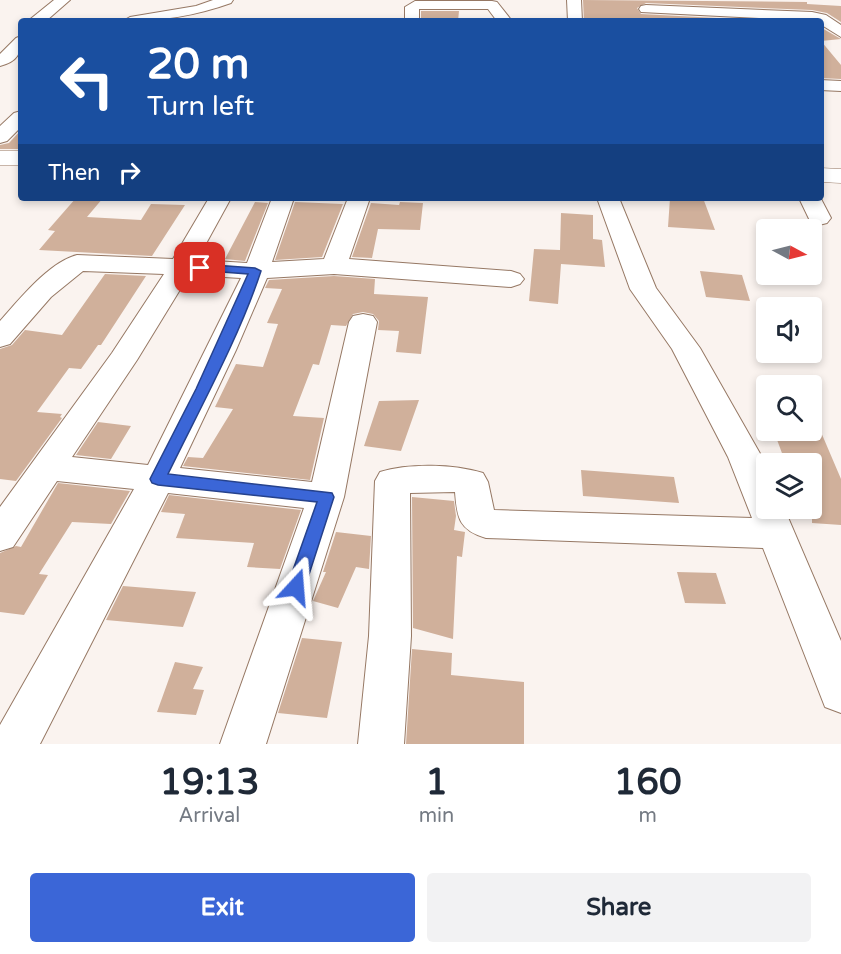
<!DOCTYPE html>
<html lang="en">
<head>
<meta charset="utf-8">
<style>
  body { margin:0; font-family:"Varela Round",sans-serif; background:#f2f2f3; color:#1f2937; height:100vh; display:flex; flex-direction:column; font-size:22px; white-space:nowrap }
  * { box-sizing:border-box; margin:0 }
  p { font-size:20px; color:#747a83 }
  .icon { flex:none; width:33px; height:33px; fill:none; stroke:currentColor; stroke-width:2; stroke-linecap:round; stroke-linejoin:round }
  .map { position:relative; height:744px; overflow:hidden }
  .details { display:flex; flex-direction:column; background:#fff; flex:1 }
  .details>* { flex:none }
  .top-card { position:absolute; left:18px; top:18px; width:806px; height:183px; border-radius:6px; box-shadow:0 3px 9px #0003; background:#1a4fa0; color:#fff; overflow:hidden }
  .needle { width:39px; rotate:97deg }
  .buttons { position:absolute; left:756px; top:219px; display:grid; gap:12px }
  .buttons a { display:grid; place-items:center; width:66px; height:66px; border-radius:6px; background:#fff; box-shadow:0 3px 9px #0003; font-size:30px }
  .pin { position:absolute; display:grid; place-items:center; width:51px; height:51px; color:#fff; margin:-26px; border-radius:12px; box-shadow:0 3px 9px #0006 }
  .me { position:absolute; width:66px; margin:-33px; rotate:19deg; stroke-linejoin:round; filter:drop-shadow(0 0 4px #0008) }
  .turn { display:flex; align-items:center; gap:21px; height:126px; padding:0 30px; font-size:27px }
  .turn .icon { width:78px; height:78px; stroke-width:2.5 }
  .turn b { display:block; font-size:42px; line-height:51px }
  .then { display:flex; align-items:center; height:57px; padding:0 30px; background:#0003; gap:12px; font-size:22px }
  .eta { display:flex; justify-content:space-evenly; align-items:center; height:102px; text-align:center }
  .eta b { font-size:36px; font-weight:700; line-height:42px }
  .primary-button { display:flex; gap:12px; margin-top:auto; padding:12px 30px }
  .primary-button a { flex:1; height:69px; border-radius:6px; background:#3b66d7; color:#fff; font-size:24px; font-weight:700; line-height:69px; text-align:center }
  .primary-button a+a { background:#f2f2f3; color:#1f2937 }
  .map>svg:first-child { display:block }
</style>
</head>
<body>
<div class="map">
<svg width="841" height="744" viewBox="0 0 841 744">
  <rect width="100%" height="100%" fill="#faf3ef"/>
  <!-- building -->
  <path fill="#d0b09b" d="M583,0L807,2V4L841,6V22L827,13L812,10L646,3L637,8L641,14L775,21H584Z
    M421,11H459L458,21H421Z
    M820,27L841,39L821,41L841,65V79L820,78Z
    M21,130V149H0V145L9,143Z
    M76,198H103L87,217L141,220L151,204L185,205L152,256L39,250L55,231L48,230Z
    M670,198H703L715,230L668,227Z
    M255,202L268,203L245,261L225,259Z
    M295,202L343,204L322,257L275,260Z
    M400,202L423,203L420,230L378,229L372,258L352,257L371,203L399,205Z
    M561,213L593,215V239L602,240L605,267L561,264L558,304L529,301L534,249L560,250Z
    M700,271L742,275L750,301L706,297Z
    M105,274L146,276L101,345H98L81,369L69,368L37,412L62,414L60,417L62,418L16,481L0,479V349L12,345L25,330L62,335Z
    M334,276L375,279L374,294L428,297L421,354L396,352L399,331L378,330L379,321L373,314L363,312L353,314L346,326L331,325L319,365L313,364L293,416L324,418L310,480L183,466L188,457L203,458L233,409L215,407L236,364L263,367L278,324L267,323L282,289L265,288L269,280Z
    M419,400L401,451L364,446L379,401Z
    M812,411L841,479V525L812,523V464H786L776,437L812,439Z
    M98,422L131,426L111,459L76,455Z
    M581,470L674,477L679,503L583,496Z
    M58,483L130,491L111,524L72,522L39,574L48,575L24,615L0,612V553L16,546L21,547Z
    M169,495L301,510L280,569L247,567L254,543L176,538L185,514L161,512Z
    M412,497L454,501L456,516L454,530L465,532L462,557L457,556L453,639L413,628Z
    M336,532L371,536L369,569L356,567L338,608L313,601L326,572H323Z
    M677,572L716,573L726,604L685,603Z
    M123,586L196,592L183,627L106,620Z
    M302,638L342,642L327,718L278,713Z
    M412,649L452,653L451,675L524,682V744H406Z
    M175,662L203,667L193,689L204,690L196,715L157,712Z"/>
  <g fill="none" stroke-linecap="round" stroke-linejoin="round">
    <!-- minor casing -->
    <g stroke="#967864" stroke-width="2">
      <path id="minor" d="M54,0H70L46,21H28Z
        M213,0H233L231,3C195,16 161,21 123,21L130,17L196,6Z
        M567,0H581L582,21H568Z
        M415,1H492L497,2L512,21H497L488,9H419V21H405V7Z
        M646,5L812,12L826,15L841,25V37L820,24V21L641,12L639,9L641,6Z
        M21,36C21,54 18,61 0,66V54L16,38Z
        M820,80L841,81V91L820,90Z
        M21,111V127L7,141L0,143V126L14,113Z
        M820,197L831,218L827,223L819,225L811,223L799,198Z
        M209,198H231L197,260L247,263L272,198H294L272,262L324,259L348,198H370L349,259L511,271L520,274L524,279L520,284L511,287L334,274L267,278L236,350L180,468L312,482L349,322L353,316L363,314L373,316L377,322L344,497L266,744H220L304,508L168,493L40,744H0V725L134,489L57,481L13,547L0,551V507L112,353L164,274L83,271L51,297L10,344L0,347V321C19,300 49,262 77,255L173,259ZM189,275L241,278L148,465L72,457L137,360Z
        M597,198H619L656,288L700,348L762,457L766,468V508H784L841,641V713L825,707L763,548L486,538C459,530 457,518 455,492L410,493L411,636L404,744H358L369,636L375,481L380,472C409,463 454,464 483,473L488,482L494,510L752,518L728,457L672,349L630,289Z"/>
    </g>
    <!-- tertiary casing -->
    <g stroke="#967864" stroke-width="1">
      <path id="tertiary" d="M0,151H21V165H0Z
        M820,168L841,169V183L820,182Z"/>
    </g>
    <!-- minor -->
    <use href="#minor" fill="#fff" fill-rule="evenodd"/>
    <!-- tertiary -->
    <use href="#tertiary" fill="#fff" fill-rule="evenodd"/>
  </g>
  <!-- route -->
  <path fill="#3b66d7" stroke="#26428c" stroke-width="1.5" d="M200,264L255,268L261,271C239,338 199,410 168,474L332,493L334,497L305,587L302,592L296,595L290,592L287,587L317,502L158,485L152,483L150,479L196,389L248,274L196,270V265Z"/>
</svg>
<div class="buttons">
<a><svg class="needle" viewBox="-14 -14 28 28"><path d="M0-13l5 13h-10z" fill="#e53935"/><path d="M0 13l5-13h-10z" fill="#747a83"/></svg></a>
<a><svg class="icon" aria-label="sound" viewBox="0 0 24 24"><path d="M4 9h4l5-4v14l-5-4H4zM17 9q2 3 0 6"/></svg></a>
<a><svg class="icon" aria-label="search" viewBox="0 0 24 24"><circle cx="10" cy="10" r="6"/><path d="M15 15l6 6"/></svg></a>
<a><svg class="icon" aria-label="layers" viewBox="0 0 24 24"><path d="M12 4l9 5-9 5-9-5zM3 14l9 5 9-5"/></svg></a>
</div>
<div class="pin" style="left:200px;top:268px;background:#d93025"><svg class="icon" aria-label="arrive" viewBox="0 0 24 24"><path d="M6 21V4h12l-3 4 3 4H6"/></svg></div>
<svg class="me" style="left:296px;top:587px" viewBox="-20 -20 40 40"><path d="M0-17L14 15 0 8-14 15z" fill="#3b66d7" stroke="#fff" stroke-width="4"/></svg>
<div class="top-card">
<div class="turn"><svg class="icon" aria-label="left" viewBox="0 0 24 24"><path d="M17 20v-9H6M10 6l-5 5 5 5"/></svg><div><b>20 m</b>Turn left</div></div>
<div class="then">Then<svg class="icon" aria-label="right" viewBox="0 0 24 24"><path d="M7 20v-9h11M14 6l5 5-5 5"/></svg></div>
</div>
</div>
<section class="details">
<div class="eta">
<div><b>19:13</b><p>Arrival</p></div>
<div><b>1</b><p>min</p></div>
<div><b>160</b><p>m</p></div>
</div>
<div class="primary-button"><a>Exit</a><a>Share</a></div>
</section>
</body>
</html>
